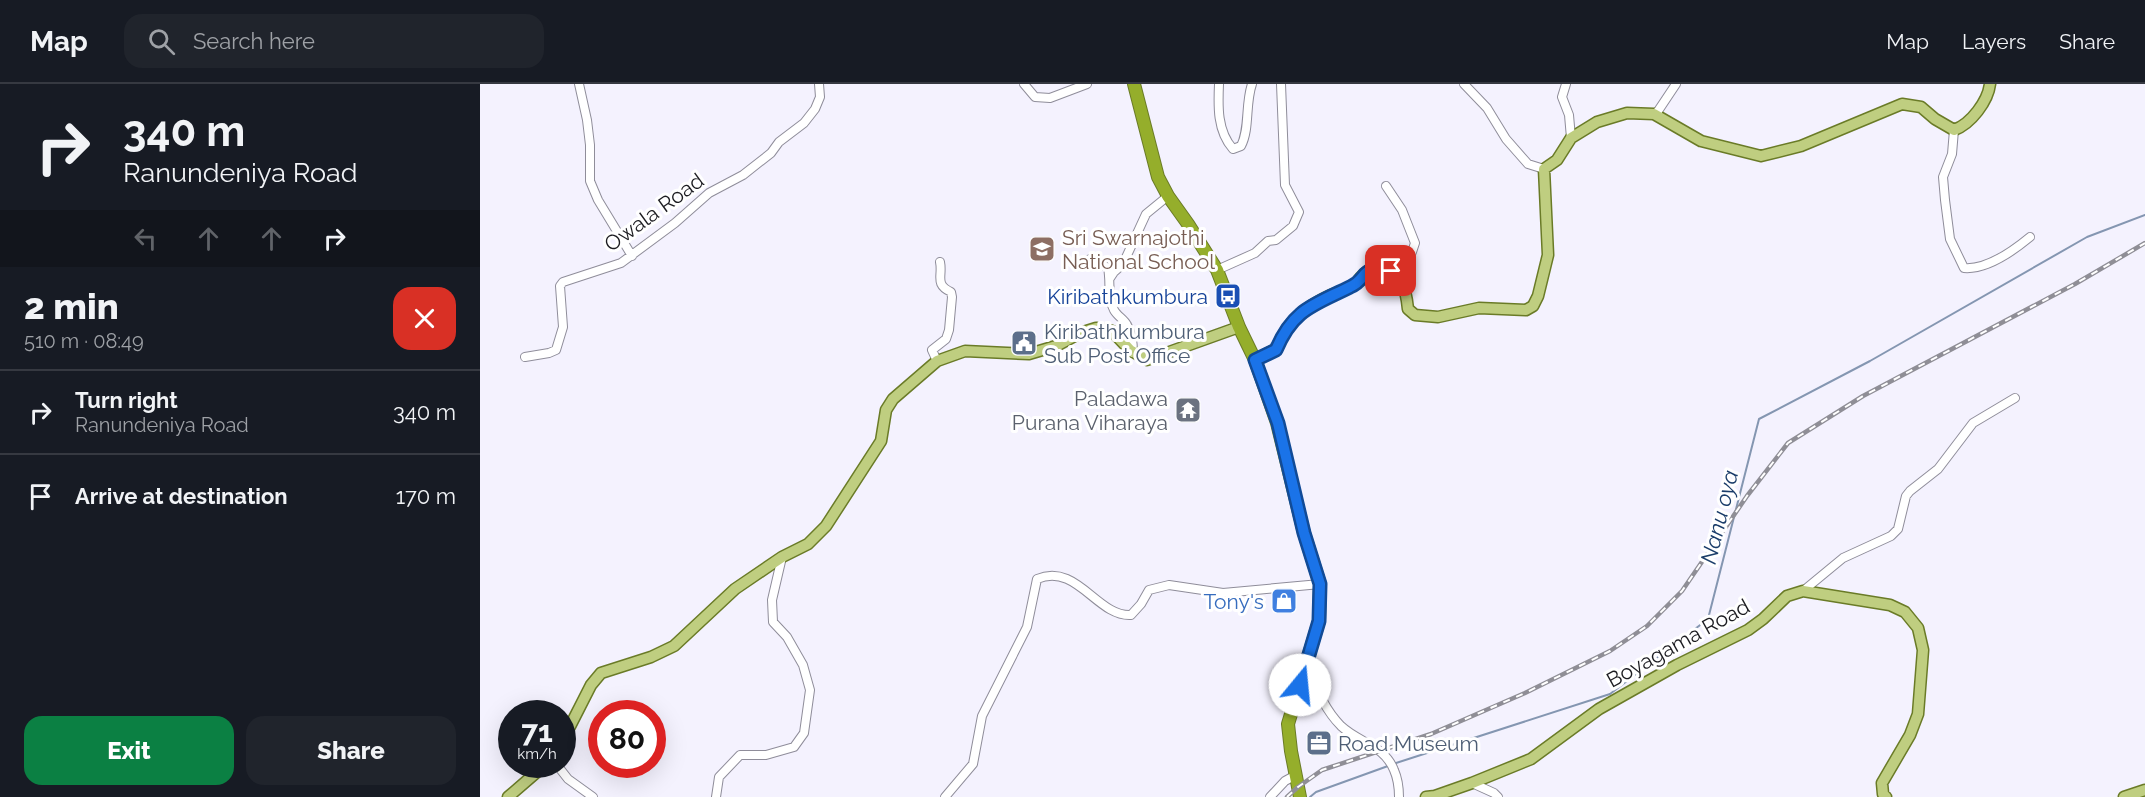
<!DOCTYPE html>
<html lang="en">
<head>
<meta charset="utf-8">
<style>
  body { margin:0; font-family:Raleway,sans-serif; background:#20242c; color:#f1f3f6; height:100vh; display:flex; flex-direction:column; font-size:22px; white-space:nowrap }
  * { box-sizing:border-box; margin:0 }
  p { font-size:20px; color:#9ea1a6 }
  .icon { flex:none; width:33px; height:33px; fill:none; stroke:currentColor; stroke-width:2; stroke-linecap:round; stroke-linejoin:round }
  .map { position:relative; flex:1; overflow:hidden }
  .panel { display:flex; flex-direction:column; background:#171b24; width:480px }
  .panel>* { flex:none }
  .hud { background:#171b24; color:#f1f3f6; overflow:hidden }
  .speed { position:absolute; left:18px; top:616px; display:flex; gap:12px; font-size:30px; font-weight:700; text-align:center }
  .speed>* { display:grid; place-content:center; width:78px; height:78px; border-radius:50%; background:#171b24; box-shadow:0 6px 24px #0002; line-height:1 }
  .speed small { font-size:15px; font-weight:400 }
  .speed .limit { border:9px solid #d22; background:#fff; color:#111 }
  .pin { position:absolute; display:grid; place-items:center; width:51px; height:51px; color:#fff; margin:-26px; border-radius:12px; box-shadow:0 3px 9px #0006 }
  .me { position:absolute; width:66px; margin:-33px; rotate:17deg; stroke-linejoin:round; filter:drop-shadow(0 0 4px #0008) }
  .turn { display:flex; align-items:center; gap:21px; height:126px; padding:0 24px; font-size:27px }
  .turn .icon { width:78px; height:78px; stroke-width:2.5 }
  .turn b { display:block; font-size:42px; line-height:51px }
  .lanes { display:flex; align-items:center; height:57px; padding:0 24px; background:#0003; justify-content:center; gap:30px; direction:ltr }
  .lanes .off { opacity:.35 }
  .round { display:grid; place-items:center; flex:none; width:63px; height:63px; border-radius:18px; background:#20242c }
  .summary { display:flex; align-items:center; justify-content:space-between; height:102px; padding:0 24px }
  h1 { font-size:36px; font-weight:800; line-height:45px }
  .action { display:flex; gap:12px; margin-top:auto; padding:12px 24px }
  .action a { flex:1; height:69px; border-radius:18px; background:#0b8043; color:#fff; font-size:24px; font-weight:800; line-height:69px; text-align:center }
  .action a+a { background:#20242c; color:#f1f3f6 }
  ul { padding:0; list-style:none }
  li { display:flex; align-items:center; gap:18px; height:84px; padding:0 24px; border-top:2px solid #363941 }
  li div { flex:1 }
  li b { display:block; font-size:22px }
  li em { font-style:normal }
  header { display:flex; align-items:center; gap:36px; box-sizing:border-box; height:84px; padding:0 30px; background:#171b24; border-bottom:2px solid #363941 }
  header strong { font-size:28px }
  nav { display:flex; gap:33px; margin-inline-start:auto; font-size:21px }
  .search { width:420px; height:54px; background:#20242c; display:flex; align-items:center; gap:15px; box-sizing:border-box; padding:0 21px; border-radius:18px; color:#9ea1a6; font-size:22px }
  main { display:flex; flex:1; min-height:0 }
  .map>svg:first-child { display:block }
</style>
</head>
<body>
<header>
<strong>Map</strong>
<div class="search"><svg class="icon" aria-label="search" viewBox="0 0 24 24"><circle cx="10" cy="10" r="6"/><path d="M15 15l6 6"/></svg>Search here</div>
<nav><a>Map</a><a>Layers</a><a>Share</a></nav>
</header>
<main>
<section class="panel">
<div class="hud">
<div class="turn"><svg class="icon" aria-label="right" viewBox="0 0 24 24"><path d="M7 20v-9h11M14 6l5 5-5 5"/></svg><div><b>340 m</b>Ranundeniya Road</div></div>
<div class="lanes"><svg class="icon off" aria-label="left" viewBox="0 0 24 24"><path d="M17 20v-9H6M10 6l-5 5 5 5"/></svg><svg class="icon off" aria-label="ahead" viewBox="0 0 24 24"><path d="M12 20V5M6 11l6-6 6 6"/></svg><svg class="icon off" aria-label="ahead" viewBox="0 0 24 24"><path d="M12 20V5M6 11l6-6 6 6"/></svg><svg class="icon" aria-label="right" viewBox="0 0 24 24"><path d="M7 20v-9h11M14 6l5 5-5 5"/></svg></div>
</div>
<div class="summary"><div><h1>2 min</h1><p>510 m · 08:49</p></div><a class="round" style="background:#d93025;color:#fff"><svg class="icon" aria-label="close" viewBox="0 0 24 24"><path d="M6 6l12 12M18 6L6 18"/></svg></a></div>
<ul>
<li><svg class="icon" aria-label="right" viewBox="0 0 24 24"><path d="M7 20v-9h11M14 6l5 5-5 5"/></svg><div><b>Turn right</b><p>Ranundeniya Road</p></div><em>340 m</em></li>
<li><svg class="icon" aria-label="arrive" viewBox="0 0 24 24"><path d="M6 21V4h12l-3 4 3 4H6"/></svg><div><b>Arrive at destination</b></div><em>170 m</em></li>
</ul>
<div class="action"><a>Exit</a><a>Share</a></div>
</section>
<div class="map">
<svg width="1665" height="713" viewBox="0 0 1665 713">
  <rect width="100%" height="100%" fill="#f4f2fe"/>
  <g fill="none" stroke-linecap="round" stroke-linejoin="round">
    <!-- stream -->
    <path stroke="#8496b1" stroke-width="2" d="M913,680L1130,610L1228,535L1279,335L1390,277L1607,153L1665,131
      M830,713L836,708L908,682"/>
    <!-- minor casing -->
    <g stroke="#8f8d9a" stroke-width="10">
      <path id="minor" d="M99,0L107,36L110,61V97L118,116L152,172
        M544,0L555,13L570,14L607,0
        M739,0C738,22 737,47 753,65L761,62C770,45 765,20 772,0
        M984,0L1007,24L1026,55L1048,80L1064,85
        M1086,0L1082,13L1089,31L1091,54
        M1174,30L1178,27L1196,0
        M1474,46L1472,70L1463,93L1465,116L1470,155L1484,184C1507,186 1533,167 1550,153
        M906,102L922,126L935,159L932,168L911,187
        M610,175L617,177L628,184C631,198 627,213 634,226C637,232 644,235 647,241C652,249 653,259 653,269
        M737,186L775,169L788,157L796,156L813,142L819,128L805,101L801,0
        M630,194L634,188L643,180L666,130L688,112
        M45,273L69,269L76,266L83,243L80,202L83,198L141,179L195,139L229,109L263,91L291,69L299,58L324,39L335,25L340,13L339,0
        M457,277L452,266L466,255L469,246L472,213L471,208C454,200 463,192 460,178
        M1323,507L1363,474L1411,452L1418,445L1426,412L1430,407L1458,385L1493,339L1535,314
        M827,582C836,603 844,625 861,642C879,659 904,661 914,686C918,695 919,703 919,713
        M77,681L88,695L113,713
        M992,699L1014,709L1018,713
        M236,713L239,693L260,671H286L314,663L324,649L330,606L323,581L307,553L293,538L292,516L302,473
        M465,713L493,680L502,632L547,543L557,495C597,478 617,533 651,531L661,520L669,506L689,501L743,509L840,500
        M790,713L805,697L816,691"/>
    </g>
    <!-- major casing -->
    <g stroke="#6a7b27" stroke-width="13">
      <path id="major" d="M775,276L796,265C808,237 823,224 851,211C858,208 866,206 872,202C878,199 880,192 885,189C889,186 894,185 898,186C922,186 926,205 928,225L935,231L958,233L999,224L1046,226L1053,222L1058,212L1068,171L1064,85L1077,76L1091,54L1117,38L1147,29L1174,30L1221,57L1281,72L1321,62L1422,20L1441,23L1455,35L1474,46C1491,40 1508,17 1510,0
        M82,658L111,601L121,589L171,573L194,562L255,505L302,473L328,460L346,442L401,357L406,326L413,315L457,277L485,267L549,270L576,262L600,249L616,244L632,247L650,266L667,276L759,243
        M28,713L65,681
        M946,713L955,712L992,699L1051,675L1119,625L1197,581L1268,546L1283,535L1307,512L1323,507L1410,521L1425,528L1438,544L1443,566L1438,630L1430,651L1402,699L1403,710L1406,713
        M1644,713L1665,706"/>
    </g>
    <!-- highway casing -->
    <g stroke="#6a7b27" stroke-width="14">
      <path id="highway" d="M654,0L678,93L688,112L708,140L737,186L759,243L775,276L797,339L824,449L840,500L839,537L808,640L811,667L820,713"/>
    </g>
    <!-- minor -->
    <use href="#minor" stroke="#fff" stroke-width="8"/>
    <!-- major -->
    <use href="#major" stroke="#bfce80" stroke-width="10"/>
    <!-- highway -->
    <use href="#highway" stroke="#95ae2b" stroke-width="12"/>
    <!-- rail casing -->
    <g stroke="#8f8e96" stroke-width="4.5">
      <path id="rail" d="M807,713L818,703L842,686L951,650L1045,609L1130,567L1167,542L1202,507L1267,412L1308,359L1383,312L1595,200L1665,159"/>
    </g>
    <!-- rail -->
    <use href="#rail" stroke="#fff" stroke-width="2" stroke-dasharray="7" stroke-linecap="butt"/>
  </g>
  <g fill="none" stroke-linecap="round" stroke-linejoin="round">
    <!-- route casing -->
    <g stroke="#114b97" stroke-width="15">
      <path id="route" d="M820,601L839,537L840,500L824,449L798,339L775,276L796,266C813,225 834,221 870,203C890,194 878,181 911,187"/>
    </g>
    <!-- route -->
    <use href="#route" stroke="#1a73e8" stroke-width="10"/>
  </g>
  <!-- icons -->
  <defs>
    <g id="school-square" transform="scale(1.35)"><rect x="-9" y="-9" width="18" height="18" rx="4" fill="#8d6e63" stroke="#fff"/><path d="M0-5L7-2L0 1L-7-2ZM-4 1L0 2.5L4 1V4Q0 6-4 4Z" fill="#fff"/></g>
    <g id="bus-square" transform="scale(1.35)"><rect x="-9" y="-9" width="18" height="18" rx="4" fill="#1a4fb4" stroke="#fff"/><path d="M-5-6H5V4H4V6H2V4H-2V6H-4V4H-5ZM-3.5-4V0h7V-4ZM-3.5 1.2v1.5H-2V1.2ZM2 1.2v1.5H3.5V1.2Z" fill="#fff"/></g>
    <g id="civic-square" transform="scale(1.35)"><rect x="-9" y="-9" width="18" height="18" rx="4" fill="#5c6f8a" stroke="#fff"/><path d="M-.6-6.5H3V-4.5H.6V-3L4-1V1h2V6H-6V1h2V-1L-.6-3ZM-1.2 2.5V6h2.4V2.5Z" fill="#fff"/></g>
    <g id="temple-square" transform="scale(1.35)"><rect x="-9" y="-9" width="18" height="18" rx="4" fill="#6b7280" stroke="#fff"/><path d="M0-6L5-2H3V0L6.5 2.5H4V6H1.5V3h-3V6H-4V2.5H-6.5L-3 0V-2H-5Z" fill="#fff"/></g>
    <g id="shop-square" transform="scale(1.35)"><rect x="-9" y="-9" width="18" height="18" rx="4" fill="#3f7fe0" stroke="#fff"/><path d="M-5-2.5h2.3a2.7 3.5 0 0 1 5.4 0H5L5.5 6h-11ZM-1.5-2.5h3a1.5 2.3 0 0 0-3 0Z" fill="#fff"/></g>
    <g id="office-square" transform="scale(1.35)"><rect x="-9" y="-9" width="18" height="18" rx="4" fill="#5c6f8a" stroke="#fff"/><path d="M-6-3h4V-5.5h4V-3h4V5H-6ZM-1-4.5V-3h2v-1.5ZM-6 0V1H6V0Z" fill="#fff"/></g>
  </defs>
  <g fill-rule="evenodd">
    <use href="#school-square" x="562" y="165"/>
    <use href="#bus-square" x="748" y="212"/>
    <use href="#civic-square" x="544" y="259"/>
    <use href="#temple-square" x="708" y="326"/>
    <use href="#shop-square" x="804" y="517"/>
    <use href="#office-square" x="839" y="659"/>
  </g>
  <g text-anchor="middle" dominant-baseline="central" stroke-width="6" stroke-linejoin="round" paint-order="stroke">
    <!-- street labels -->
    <g font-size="21" fill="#1b1b20" stroke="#fff">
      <text transform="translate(174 128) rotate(-36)">Owala Road</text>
      <text transform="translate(1198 559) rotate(-29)">Boyagama Road</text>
    </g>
    <!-- education labels -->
    <g font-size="21" fill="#785e54" stroke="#fff" text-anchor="start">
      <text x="582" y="153">Sri Swarnajothi<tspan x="582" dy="24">National School</tspan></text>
    </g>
    <!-- transit labels -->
    <g font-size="21" fill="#164399" stroke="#fff" text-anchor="end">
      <text x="728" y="212">Kiribathkumbura</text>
    </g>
    <!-- service labels -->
    <g font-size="21" fill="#4e5e75" stroke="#fff" text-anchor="start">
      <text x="564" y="247">Kiribathkumbura<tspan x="564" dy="24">Sub Post Office</tspan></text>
      <text x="858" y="659">Road Museum</text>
    </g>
    <!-- worship labels -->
    <g font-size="21" fill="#5b616d" stroke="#fff" text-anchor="end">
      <text x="688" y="314">Paladawa<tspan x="688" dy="24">Purana Viharaya</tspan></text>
    </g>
    <!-- shop labels -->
    <g font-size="21" fill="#366cbe" stroke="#fff" text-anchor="end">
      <text x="784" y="517">Tony's</text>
    </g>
    <!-- water labels -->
    <g font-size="22" font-style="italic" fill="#1b3d6a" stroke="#fff">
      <text transform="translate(1239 433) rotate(-76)">Nanu oya</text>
    </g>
  </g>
</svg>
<div class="speed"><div>71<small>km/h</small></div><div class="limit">80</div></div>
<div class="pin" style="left:911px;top:187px;background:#d93025"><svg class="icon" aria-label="arrive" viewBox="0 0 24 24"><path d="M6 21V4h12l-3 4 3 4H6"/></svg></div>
<svg class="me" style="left:820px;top:601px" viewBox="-20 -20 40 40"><circle r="19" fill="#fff"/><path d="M0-13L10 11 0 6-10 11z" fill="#1a73e8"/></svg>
</div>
</main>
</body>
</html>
